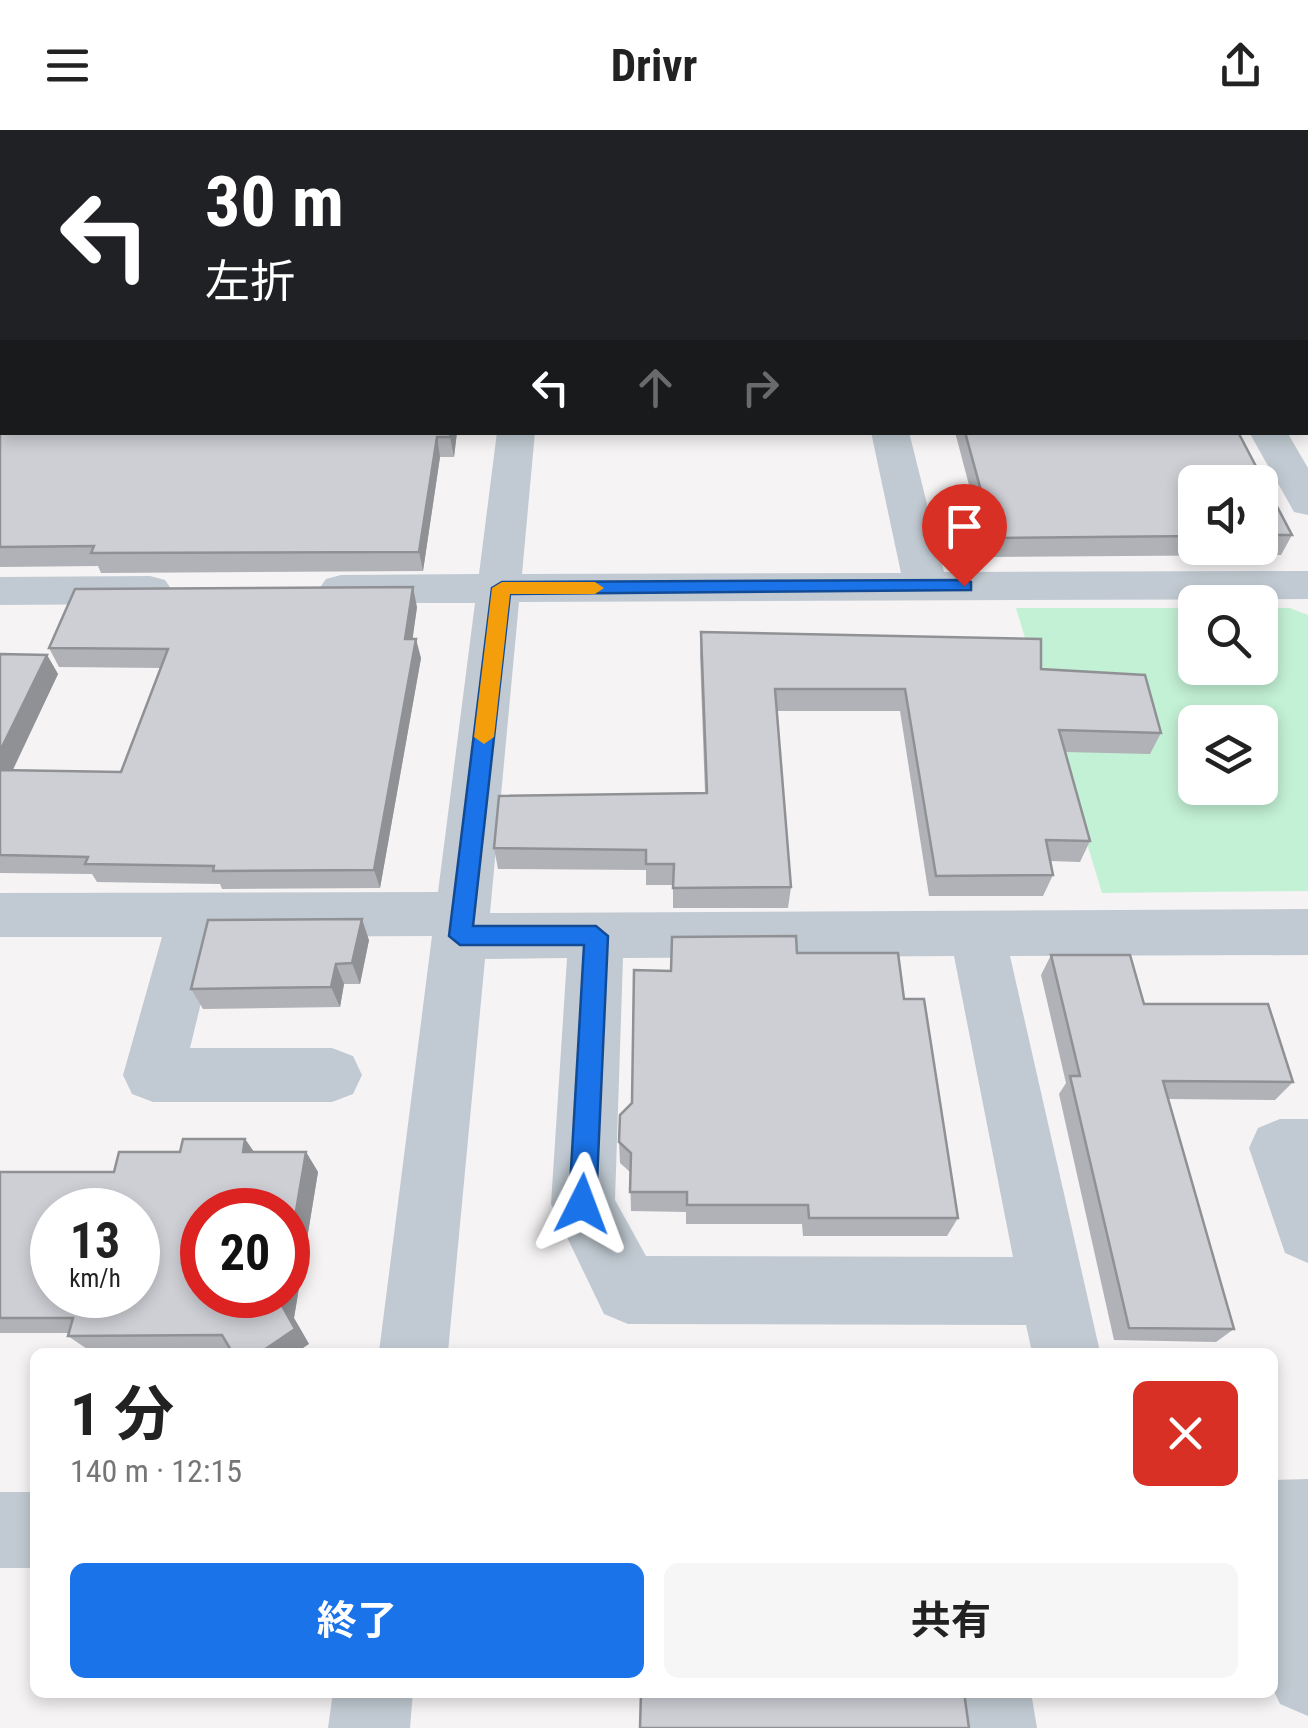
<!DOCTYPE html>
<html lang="ja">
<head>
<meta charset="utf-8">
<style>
  body { margin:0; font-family:"Roboto Condensed","Noto Sans JP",sans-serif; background:#f6f6f6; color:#222; height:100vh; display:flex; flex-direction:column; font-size:38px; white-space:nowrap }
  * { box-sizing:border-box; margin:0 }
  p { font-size:32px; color:#767676 }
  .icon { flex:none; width:55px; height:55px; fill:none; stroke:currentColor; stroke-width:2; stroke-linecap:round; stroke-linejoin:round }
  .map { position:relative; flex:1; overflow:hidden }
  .details { position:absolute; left:30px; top:1218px; width:1248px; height:350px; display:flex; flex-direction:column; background:#fff; border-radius:15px; box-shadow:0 5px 15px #0003 }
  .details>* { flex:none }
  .hud { position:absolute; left:0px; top:0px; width:1310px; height:305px; box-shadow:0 5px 15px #0003; background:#202124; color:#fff; overflow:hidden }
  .fabs { position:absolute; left:1178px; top:335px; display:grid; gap:20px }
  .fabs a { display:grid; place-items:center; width:100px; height:100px; border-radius:15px; background:#fff; box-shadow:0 5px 15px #0003; font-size:50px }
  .speed { position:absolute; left:30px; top:1058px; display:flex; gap:20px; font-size:50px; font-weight:700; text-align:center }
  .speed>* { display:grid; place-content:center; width:130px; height:130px; border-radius:50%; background:#fff; box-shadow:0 5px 15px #0003; line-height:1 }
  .speed small { font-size:25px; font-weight:400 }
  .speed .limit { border:15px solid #d22; background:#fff; color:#111 }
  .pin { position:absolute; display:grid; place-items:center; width:85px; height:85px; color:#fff; margin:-102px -42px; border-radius:50% 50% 50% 0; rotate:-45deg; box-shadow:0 0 10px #0007 }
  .pin .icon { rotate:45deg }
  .me { position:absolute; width:110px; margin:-55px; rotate:3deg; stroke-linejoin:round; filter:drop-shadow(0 0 8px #0008) }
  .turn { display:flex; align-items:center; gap:35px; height:210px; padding:0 40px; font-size:45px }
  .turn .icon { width:130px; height:130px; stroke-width:2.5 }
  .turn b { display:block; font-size:70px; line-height:85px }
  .lanes { display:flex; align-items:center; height:95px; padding:0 40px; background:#0003; justify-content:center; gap:50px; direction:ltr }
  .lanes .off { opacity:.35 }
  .round { display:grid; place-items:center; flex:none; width:105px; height:105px; border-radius:15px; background:#f6f6f6 }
  .overview { display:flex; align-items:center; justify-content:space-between; height:170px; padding:0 40px }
  h1 { font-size:60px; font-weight:700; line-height:75px }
  .cta { display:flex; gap:20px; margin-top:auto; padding:20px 40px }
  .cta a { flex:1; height:115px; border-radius:15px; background:#1a73e8; color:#fff; font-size:40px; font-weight:700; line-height:115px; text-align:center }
  .cta a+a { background:#f6f6f6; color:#222 }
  header { display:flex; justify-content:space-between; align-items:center; height:130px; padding:0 40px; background:#fff; font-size:45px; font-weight:700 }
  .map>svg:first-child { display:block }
</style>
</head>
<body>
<header><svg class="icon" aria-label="menu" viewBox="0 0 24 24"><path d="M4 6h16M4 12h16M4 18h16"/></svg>Drivr<svg class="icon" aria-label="share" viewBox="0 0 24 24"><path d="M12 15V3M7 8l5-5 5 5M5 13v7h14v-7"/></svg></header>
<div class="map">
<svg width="1308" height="1598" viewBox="0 0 1308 1598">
  <rect width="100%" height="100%" fill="#f5f3f3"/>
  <!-- green -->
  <path fill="#c3f1d5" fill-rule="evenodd" d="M1016,478H1195V538H1260V478H1290L1308,485V761L1102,763ZM1195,592H1260V658H1195Z"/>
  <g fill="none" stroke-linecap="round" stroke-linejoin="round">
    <!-- highway casing -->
    <g stroke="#7690ad" stroke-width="60">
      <path id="highway" d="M1292,0L1301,2"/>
    </g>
    <!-- minor -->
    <path fill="#c1cad2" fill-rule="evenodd" d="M1082,0H1110L1111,2H1083Z
      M497,302H535L522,444L901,443L871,302H909L944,442L1308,441V469L519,472L490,783L1308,779V825L1010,826L1100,1222H1032L1026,1195L628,1194L604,1184L551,1074L567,828L485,829L448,1222H379L432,806L217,807L190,918H332L353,926L362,945L353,964L332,972H153L132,964L123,945L162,807H0V763L438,762L475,473H341L326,469L319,459L326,449L341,445L479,444ZM954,826L1013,1127L646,1126L615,1070L623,828Z
      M1249,302H1287L1308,338V385L1294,382Z
      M150,446L165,450L172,460L165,470L150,474L0,475V447Z
      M1280,989H1308V1133L1285,1123L1249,1018L1258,998Z
      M1308,1349V1586L1280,1574L1272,1557V1350Z
      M0,1362H35V1438H0Z
      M333,1562H413L410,1598H328Z
      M951,1562H1031L1037,1598H955Z"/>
    <!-- highway -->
    <use href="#highway" stroke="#8ba5c1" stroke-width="55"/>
  </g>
  <!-- wall -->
  <path fill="#b0b2b7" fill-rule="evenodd" d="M0,0L2,2V302H457L454,327H440L423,441L101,443L98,436L0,437Z
    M955,302H1238L1292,405L1281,425L988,427ZM1195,352H1260V418H1195Z
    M417,477L412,509L421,528L380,758L222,759L220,754L97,752L92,744L0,743V524L47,525L58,544L13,640L121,642L161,538L59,537L49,518Z
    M701,502L1041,539L1161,603L1150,624L1065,622L1090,711L1080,732L1050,731L1053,745L1043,766H929L900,581H777L791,757L788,778H673V755H646V740L498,739L494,718L705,663L700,525Z
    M369,810L360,854H344L340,877L203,879L191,859Z
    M797,823L904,869L958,1088L947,1106H803L802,1094H686V1082L631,1081L630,1042L620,1033L619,1012L632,973L671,841Z
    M1051,825L1293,952L1275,970L1168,969L1234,1199L1216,1212L1114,1210L1059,964L1066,953L1041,845Z
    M245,1009L254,1022H306L318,1042L294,1188L309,1214L231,1220L90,1221L68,1206V1203H0V1042H114L180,1022Z"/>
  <!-- shaded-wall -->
  <path fill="#909195" d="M451,302H457L454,327L450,307Z
    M437,307L440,327L423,441L419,422Z
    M413,457L417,477L410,528L405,509Z
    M416,509L421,528L380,758L374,740Z
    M47,525L58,544L4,658L0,652V621Z
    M362,789L369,810L360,854L352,833Z
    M336,834L344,854L340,877L331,857Z
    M245,1009L259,1029L243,1022Z
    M306,1022L318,1042L294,1188L309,1214L297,1222H261L281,1165H288V1128Z"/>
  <!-- building -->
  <path fill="#cdcfd5" stroke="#909195" stroke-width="2.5" fill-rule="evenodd" d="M0,0H1083L1084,2H2V302H451L450,307H437L419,422L91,423L94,416L0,417Z
    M965,302H1238L1292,405H1260V352H1195V406L994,408Z
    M413,457L405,509H416L374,740L213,741L214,736L85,734L88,727L0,725V640L121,642L168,519L49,518L75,459Z
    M701,502L1041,509V539L1145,545L1161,603L1059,600L1090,711L1046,710L1053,745L936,746L905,559H775L791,757L673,758L674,734H646V720L494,718L499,666L707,663Z
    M0,524L47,525L0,621Z
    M362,789L352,833L336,834L331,857L191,859L208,790Z
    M796,806L797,823H898L904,869H924L958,1088H809L808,1075H687V1062H630L631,1023L619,1012L620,985L632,973L634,840L671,841L672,807Z
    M1051,825H1130L1144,874H1268L1293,952L1163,951L1234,1199L1129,1198L1070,946H1080Z
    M183,1009H245L243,1022H306L288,1128V1080H202V1165H281L280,1172L295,1199L261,1222H232L222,1205L68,1206L73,1188H0V1042H114L119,1022H180ZM52,1080H138V1165H52Z
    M641,1562H964L969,1598H640Z"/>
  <!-- route -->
  <path fill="#1a73e8" stroke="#114b97" stroke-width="2.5" d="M964,450L971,452V460L510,464L473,796H596L608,806L596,1074L592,1083L582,1087L573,1083L569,1074L584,815H460L449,806L492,458L502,452Z"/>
  <!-- slow -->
  <path fill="#f59e0b" d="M502,452H595L604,458L595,464H510L494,607L484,614L474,607L492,458Z"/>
</svg>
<div class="fabs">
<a><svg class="icon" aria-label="sound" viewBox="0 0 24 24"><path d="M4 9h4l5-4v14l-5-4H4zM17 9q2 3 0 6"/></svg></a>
<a><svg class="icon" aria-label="search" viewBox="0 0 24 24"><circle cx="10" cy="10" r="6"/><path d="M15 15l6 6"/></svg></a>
<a><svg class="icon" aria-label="layers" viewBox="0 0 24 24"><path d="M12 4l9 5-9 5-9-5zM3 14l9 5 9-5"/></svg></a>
</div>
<div class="speed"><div>13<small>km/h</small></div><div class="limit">20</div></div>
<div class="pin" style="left:964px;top:456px;background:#d93025"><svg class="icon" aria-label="arrive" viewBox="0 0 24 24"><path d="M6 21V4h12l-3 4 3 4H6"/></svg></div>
<svg class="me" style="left:582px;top:1074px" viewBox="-20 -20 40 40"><path d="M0-17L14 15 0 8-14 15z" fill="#1a73e8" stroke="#fff" stroke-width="4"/></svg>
<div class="hud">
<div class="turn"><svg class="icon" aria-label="left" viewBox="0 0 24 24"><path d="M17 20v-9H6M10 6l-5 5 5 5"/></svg><div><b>30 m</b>左折</div></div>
<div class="lanes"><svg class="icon" aria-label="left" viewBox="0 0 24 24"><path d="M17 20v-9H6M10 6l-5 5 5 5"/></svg><svg class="icon off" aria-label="ahead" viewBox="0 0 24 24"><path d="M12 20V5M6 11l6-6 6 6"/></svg><svg class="icon off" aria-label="right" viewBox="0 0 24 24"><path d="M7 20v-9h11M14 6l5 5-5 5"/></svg></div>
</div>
<section class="details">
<div class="overview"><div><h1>1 分</h1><p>140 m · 12:15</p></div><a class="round" style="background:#d93025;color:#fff"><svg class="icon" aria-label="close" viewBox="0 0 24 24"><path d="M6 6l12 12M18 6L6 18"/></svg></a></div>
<div class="cta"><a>終了</a><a>共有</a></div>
</section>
</div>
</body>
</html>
